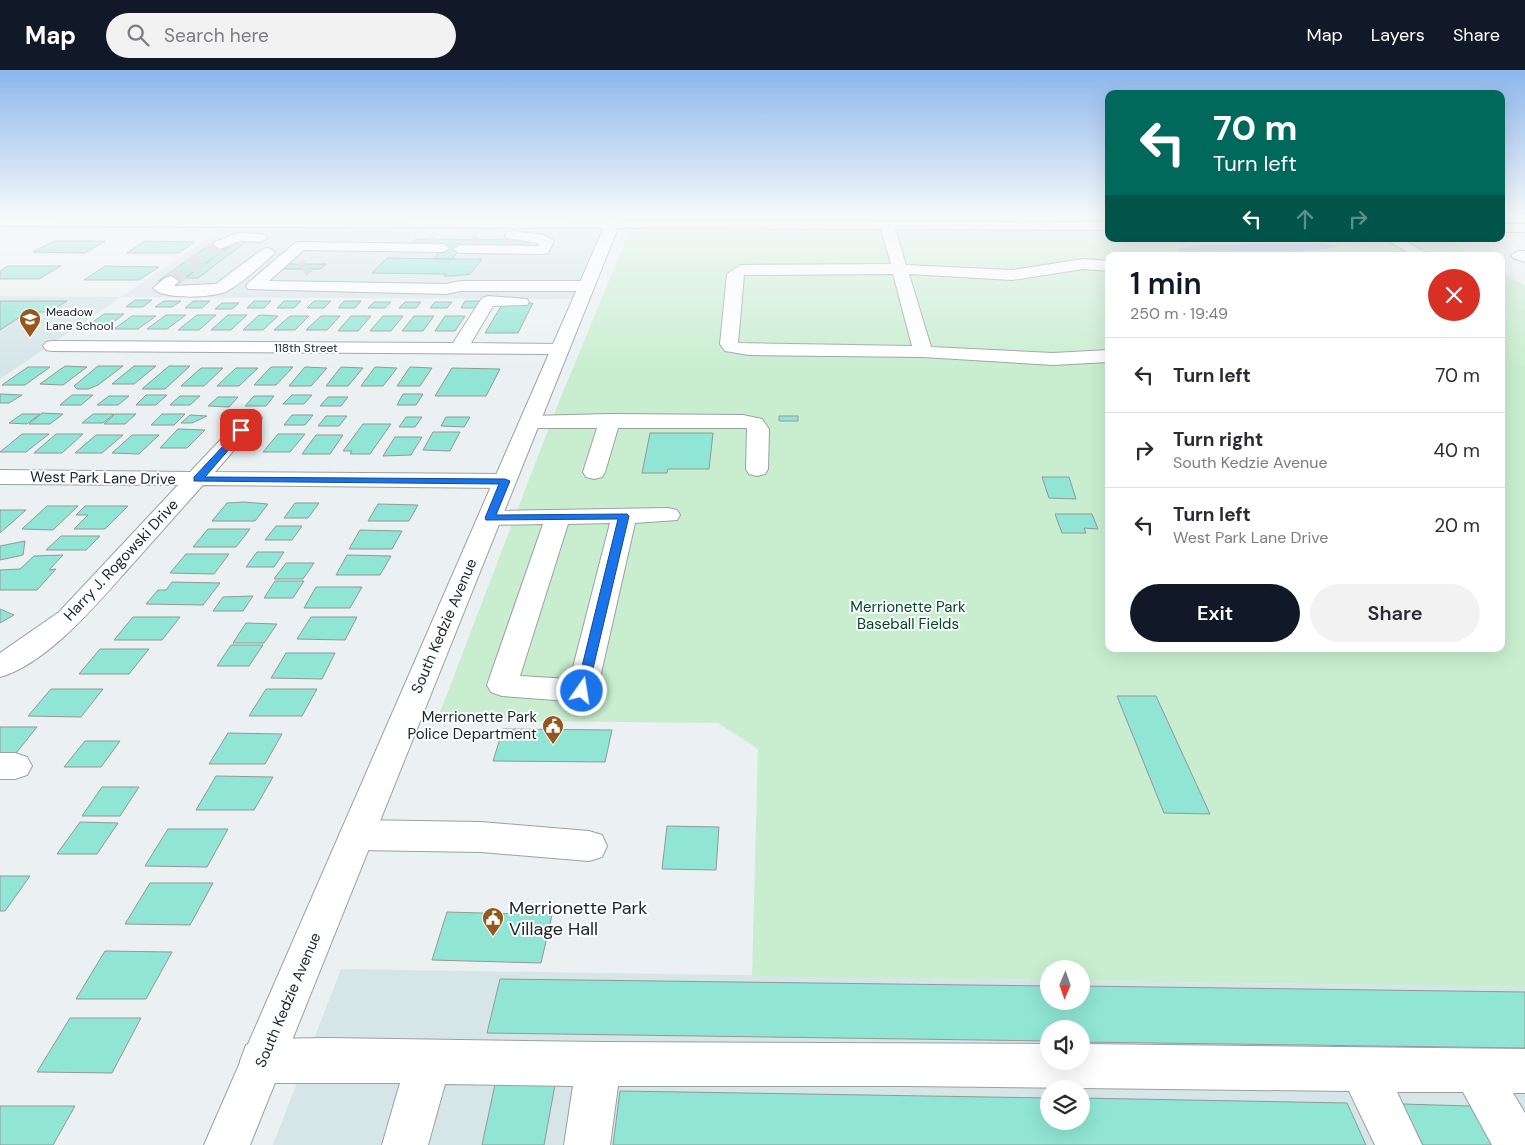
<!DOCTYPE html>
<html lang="en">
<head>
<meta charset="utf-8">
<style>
  body { margin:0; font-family:"DM Sans",sans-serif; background:#f2f2f3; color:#2b2b33; height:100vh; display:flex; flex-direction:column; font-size:19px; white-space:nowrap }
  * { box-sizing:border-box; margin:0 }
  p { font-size:16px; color:#7c7c81 }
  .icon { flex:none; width:28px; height:28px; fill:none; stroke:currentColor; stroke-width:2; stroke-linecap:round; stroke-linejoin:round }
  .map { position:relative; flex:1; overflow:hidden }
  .side { position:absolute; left:1105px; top:182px; width:400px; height:400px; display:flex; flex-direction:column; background:#fff; border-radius:10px; box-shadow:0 5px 20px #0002 }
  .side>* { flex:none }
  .banner { position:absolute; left:1105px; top:20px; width:400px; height:152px; border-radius:10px; box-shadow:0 5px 20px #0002; background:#00695c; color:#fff; overflow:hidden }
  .needle { width:32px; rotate:182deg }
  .controls { position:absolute; left:1040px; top:890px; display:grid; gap:10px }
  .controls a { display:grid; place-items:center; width:50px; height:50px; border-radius:50%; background:#fff; box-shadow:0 5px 20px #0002; font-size:25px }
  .pin { position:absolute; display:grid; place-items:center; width:42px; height:42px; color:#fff; margin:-21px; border-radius:10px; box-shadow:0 2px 8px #0006 }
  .me { position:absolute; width:55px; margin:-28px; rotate:13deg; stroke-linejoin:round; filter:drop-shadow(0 0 4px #0008) }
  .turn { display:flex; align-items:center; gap:18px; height:105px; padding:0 25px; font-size:22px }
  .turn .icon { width:65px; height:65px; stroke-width:2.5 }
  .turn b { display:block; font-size:35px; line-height:42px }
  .lanes { display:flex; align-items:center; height:48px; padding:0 25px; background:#0003; justify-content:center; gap:25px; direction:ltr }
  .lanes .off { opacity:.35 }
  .round { display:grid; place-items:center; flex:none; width:52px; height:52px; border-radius:26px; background:#f2f2f3 }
  .overview { display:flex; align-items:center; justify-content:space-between; height:85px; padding:0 25px }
  h1 { font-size:30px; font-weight:600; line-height:38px; color:#111827 }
  .action { display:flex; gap:10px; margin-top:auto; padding:10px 25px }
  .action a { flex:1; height:58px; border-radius:30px; background:#111827; color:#fff; font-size:20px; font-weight:600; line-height:58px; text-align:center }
  .action a+a { background:#f2f2f3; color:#2b2b33 }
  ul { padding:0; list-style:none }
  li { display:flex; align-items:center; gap:15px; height:75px; padding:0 25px; border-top:1px solid #e1e1e2 }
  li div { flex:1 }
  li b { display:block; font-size:19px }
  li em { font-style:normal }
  header { display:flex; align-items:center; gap:30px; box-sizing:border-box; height:70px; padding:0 25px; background:#111827; color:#fff }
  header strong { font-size:24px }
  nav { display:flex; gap:28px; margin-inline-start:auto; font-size:18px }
  .search { width:350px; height:45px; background:#f2f2f3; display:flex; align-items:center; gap:12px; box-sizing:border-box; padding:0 18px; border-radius:28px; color:#7c7c81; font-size:19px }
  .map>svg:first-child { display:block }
</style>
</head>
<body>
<header>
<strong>Map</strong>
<div class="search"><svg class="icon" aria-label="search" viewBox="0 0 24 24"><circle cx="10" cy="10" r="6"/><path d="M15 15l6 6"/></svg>Search here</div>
<nav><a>Map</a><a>Layers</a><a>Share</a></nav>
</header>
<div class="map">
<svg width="1525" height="1075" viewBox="0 0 1525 1075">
  <rect width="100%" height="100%" fill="#ebf1f3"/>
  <!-- built -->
  <path fill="#d5e5e8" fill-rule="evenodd" d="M227,156L605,158L573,229L121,227L0,309V226L121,227Z
    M341,899L1049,910V931H1081V911L1525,917V1075H273ZM1049,959H1081V991H1049ZM1049,1019H1081V1051H1049Z"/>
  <!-- green -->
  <path fill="#c8eecf" d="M684,148H1109V151L685,149Z
    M665,160L1109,161V169H1446L1475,186H1109V579H1501V202L1525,216V917L1081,911V899H1049V910L752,906L758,679L718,653L437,650L556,339L628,165L639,161Z"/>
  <!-- water -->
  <path fill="#a6b9f3" d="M1321,173L1338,176C1320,183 1190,188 1178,180L1180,178L1200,175Z"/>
  <!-- building -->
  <path fill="#90e5d4" stroke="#939998" d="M416,169L532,170L528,177L462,176L452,189H434L444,176L410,175Z
    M54,171H105L85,183L33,182Z
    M145,171L195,172L178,183H127Z
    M238,171H247L198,208H185Z
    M209,175H230L181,211H158Z
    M387,188L452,189H482L470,204L452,206H444L446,204L372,203Z
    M287,194H326L320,199H281Z
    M8,196H61L39,209H0V201Z
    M105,196L159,197L139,210H84Z
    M135,230H152L143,237H126Z
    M0,231H67L49,242H28L0,260Z
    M164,231H181L172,237H155Z
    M193,231H210L202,238H185Z
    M254,231H271L264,238H247Z
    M284,231H301L294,238H277Z
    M314,231H331L324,238H307Z
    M344,231H361L355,238H338Z
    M465,231H482L478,238H461Z
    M374,232H391L385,238H368Z
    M405,232H421L416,238H399Z
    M435,232H452L447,238H430Z
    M222,233H239L232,239H215Z
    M503,233H533L518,263H485Z
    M104,244H124L104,259H83Z
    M166,245H186L167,259H147Z
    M197,245H216L199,260H178Z
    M228,245H247L231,260H211Z
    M259,245L278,246L263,260H243Z
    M132,246H156L138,259H114Z
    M290,246H309L295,260H274Z
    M321,246H340L327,260H306Z
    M351,246H371L358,261H338Z
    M383,246H403L391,261H370Z
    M414,246H434L423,261H402Z
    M445,246H465L455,261H435Z
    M65,296L87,297L63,315L40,314Z
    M98,296H123L98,315L88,319H77L74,316Z
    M134,296H156L134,314H112Z
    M169,296H190L165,319H142Z
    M28,297H50L25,315H2Z
    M271,297H293L276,315H254Z
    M305,297L327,298L311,316H289Z
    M341,297L363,298L348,316H326Z
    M375,297L397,298L383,316H361Z
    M410,297L432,298L420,316H397Z
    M201,298H223L204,316H181Z
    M236,298H258L239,316H217Z
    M452,298L500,299L486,326H435Z
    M0,324L22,325L9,333H0Z
    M403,324H423L416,335H397Z
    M72,325H93L81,335H60Z
    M146,325H167L156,335H136Z
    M292,325H312L304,334H283Z
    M109,326H129L118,335H97Z
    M180,326H200L190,335H170Z
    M254,326H274L266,336H245Z
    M218,327H238L229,337L208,336Z
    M328,327H348L341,336H320Z
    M42,343L63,344L50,354H29Z
    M22,344H40L27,354L9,353Z
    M93,344H114L103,353H82Z
    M115,344H136L125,354H104Z
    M162,344H185L174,355H151Z
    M190,345L207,346L192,353H181Z
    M292,345H313L305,355H284Z
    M326,346H347L339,356H318Z
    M779,346H798V351H779Z
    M406,347H422L415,357H399Z
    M446,347H470L464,357L441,356Z
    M363,354H391L370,384H350L352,381H343Z
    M178,359L205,360L187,378H160Z
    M433,362H460L450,381L423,380Z
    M650,363H713L709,399H668L667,403H642Z
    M22,364H49L26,382H0Z
    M56,364H83L62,383H34Z
    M278,364H305L290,382H263Z
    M96,365H123L102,383H75Z
    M132,365H159L139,384L112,383Z
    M316,365H343L330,384H302Z
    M395,367H422L411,385L383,386Z
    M1042,407H1069L1076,429L1049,428Z
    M244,432L268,434L255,451H212L227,433Z
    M295,433H319L308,448H284Z
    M378,434L418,435L409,451H368Z
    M47,436H78L53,460L22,459Z
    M85,436H128L105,459H74L88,445H76Z
    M0,440H26L0,463Z
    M1055,444H1092L1098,459L1084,458L1086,463H1062Z
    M276,456H302L292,470H265Z
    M208,459H250L236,477H193Z
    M360,460L402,461L392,479H349Z
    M61,466H100L86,480H46Z
    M25,471L23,485L0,490V476Z
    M257,482H284L274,497H246Z
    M186,484H229L214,504L170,503Z
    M63,485L49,500L56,499L37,520H0V500L20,499L34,486Z
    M347,485L391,486L380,505H336Z
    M286,493H314L303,509H274Z
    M275,511H304L293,528H264Z
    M172,512L220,513L203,535L146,534L158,520H166Z
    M316,517H362L350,538H304Z
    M253,526L243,541H213L223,527Z
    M0,539L14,545L0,553Z
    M133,547H180L162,570H114Z
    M311,547H357L345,570L297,569Z
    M246,553L277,554L264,573H233Z
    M231,575H263L249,596H217Z
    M100,579H149L129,604H79Z
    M286,583H335L322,609L271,608Z
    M51,619H103L81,647L28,646Z
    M266,619H317L302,646H249Z
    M1117,626H1156L1210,744L1164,743Z
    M0,657H37L13,687H0Z
    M503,659L612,660L605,692L493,691Z
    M228,663L282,664L265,694H209Z
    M85,671H120L101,697H64Z
    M216,706L273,707L254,740H196Z
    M102,717H139L120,746H82Z
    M80,752L118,753L97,784H57Z
    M667,756L719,757L716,800L662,799Z
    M168,759H228L207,797L145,796Z
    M0,806H30L5,841H0Z
    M150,813H213L190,855L125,854Z
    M447,842L552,845L541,893L432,890Z
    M105,881L172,882L146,929H76Z
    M500,909L1049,916V931H1081V916L1525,922V978L1081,972V959H1049V971L487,963Z
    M70,948H141L112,1003L37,1002Z
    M495,1014L555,1015L544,1075H482Z
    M620,1021L1049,1028V1051H1081V1028L1347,1033L1366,1075H613Z
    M1402,1034L1470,1036L1492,1075H1423Z
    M0,1036H75L53,1075H0Z"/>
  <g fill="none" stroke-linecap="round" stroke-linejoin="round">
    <!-- minor-tunnel -->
    <path stroke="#c3c8ca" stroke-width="15" stroke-dasharray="15 8" stroke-linecap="butt" d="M433,176L438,170
      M474,176L480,170
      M505,177L510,170
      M302,200L308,195
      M171,211L220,175"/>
    <!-- minor casing -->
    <g stroke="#9ba1a2" stroke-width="2">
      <path id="minor" d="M0,148L1109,152V160L895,159L906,195L1012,200L1083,189L1109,191V201L1083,199L1012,210L909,204L931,277L1053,283L1109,280V292L1053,295L923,287L749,285L725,281L720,274L727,204L741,195L891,194L881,159L0,156ZM893,204L912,276L738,273L744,205Z
        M1501,154H1525V162H1501Z
        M512,161L544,165L554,171L548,183L543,184L460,183L453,179L460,175L538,176L539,173L507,168L505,165L507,162Z
        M238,163L261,164L268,168L261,172L240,171L220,179L213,175L215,172Z
        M1385,169H1402L1432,186H1414Z
        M300,172L443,174L450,178L443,182L304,180L269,211L446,214L461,211H587L595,216L587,221H461L446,224L248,219L246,216L248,213L295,173Z
        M268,178L275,182L273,185C259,197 244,212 227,221C215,228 161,230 153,218L165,208L171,206L179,211L174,216L216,214L263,179Z
        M1518,181H1525V192L1513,188L1511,185Z
        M488,226L527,229L529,232L527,235L493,236L471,273L560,274L566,275L569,279L566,283L560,284L52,281L46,280L43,276L46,272L52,271L453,273L482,228Z
        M252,342L259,344L262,348L215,402L505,404L513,406L516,411L513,416L505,418L203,415C178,443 154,470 129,498C98,533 47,594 0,607V583L59,542L178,415L0,414V400L190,402L245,344Z
        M610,344L743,345L762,349L769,359L768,399L765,404L757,406L749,404L746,399L747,358H618L605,402L602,407L594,409L586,407L583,402L597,358H530L523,356L520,352L523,348L530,346Z
        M668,438L677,440L680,445L677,450L635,453L597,621L593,629L582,632L502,626L491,622L487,615L543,454L490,455L481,453L478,448L481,443L490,441ZM610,453L570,609L520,606L568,454Z
        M0,683H15L27,687L32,696L27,705L15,709H0Z
        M357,750L481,752L589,761L602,765L607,776L602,787L589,791L481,782L357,780L344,775L339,765L344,755Z
        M327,968L599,972L1049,974V991H1081V974L1525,979V1023H1513L1525,1043V1075H1492L1463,1022H1397L1422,1075H1375L1349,1021L908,1016H618L610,1075H564L573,1016L445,1014L428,1075H382L400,1013H262L246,1007L240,991L246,975L262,969Z"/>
    </g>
    <!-- major casing -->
    <g stroke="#9ba1a2" stroke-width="2">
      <path id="major" d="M608,148H622L250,1075H204Z"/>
    </g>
    <!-- minor -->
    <use href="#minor" fill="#fff" fill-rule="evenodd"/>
    <!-- major -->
    <use href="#major" fill="#fff" fill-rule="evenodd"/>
  </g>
  <!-- sky -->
  <linearGradient id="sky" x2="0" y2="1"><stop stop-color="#8db6ec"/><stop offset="0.49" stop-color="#f6f9fa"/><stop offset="1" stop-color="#f6f9fa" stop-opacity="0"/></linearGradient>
  <rect width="1525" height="299" fill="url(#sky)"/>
  <!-- route -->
  <path fill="#1a73e8" stroke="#114b97" d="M241,357L245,360L244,362L205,407L505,409L510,411L496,445L627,444L629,446L587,624L582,626L576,621L618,449L486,450L485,448L499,414L194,411V407Z"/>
  <!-- icons -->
  <defs>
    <g id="school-pin" transform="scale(1.125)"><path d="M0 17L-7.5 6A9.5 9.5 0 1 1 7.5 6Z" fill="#95571b" stroke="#fafeff"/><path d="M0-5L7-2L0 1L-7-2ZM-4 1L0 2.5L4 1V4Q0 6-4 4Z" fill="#fff"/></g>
    <g id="civic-pin" transform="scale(1.125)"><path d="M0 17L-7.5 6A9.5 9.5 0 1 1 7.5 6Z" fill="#95571b" stroke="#fafeff"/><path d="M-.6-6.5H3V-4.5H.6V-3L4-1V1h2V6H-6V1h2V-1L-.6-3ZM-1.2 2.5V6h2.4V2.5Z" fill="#fff"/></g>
  </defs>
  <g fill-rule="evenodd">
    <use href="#school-pin" x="30" y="249"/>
    <use href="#civic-pin" x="553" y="656"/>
    <use href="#civic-pin" x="493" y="848"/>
  </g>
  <g text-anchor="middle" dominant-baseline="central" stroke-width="4" stroke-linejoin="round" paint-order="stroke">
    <!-- far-poi labels -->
    <g font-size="12" fill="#232626" stroke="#fafeff" text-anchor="start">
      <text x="46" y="242">Meadow<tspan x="46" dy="14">Lane School</tspan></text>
    </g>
    <!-- far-street labels -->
    <g font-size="12" fill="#232626" stroke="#fafeff">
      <text x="306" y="278">118th Street</text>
    </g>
    <!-- street labels -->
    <g font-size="15" fill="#232626" stroke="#fafeff">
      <text transform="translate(103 408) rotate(1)">West Park Lane Drive</text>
      <text transform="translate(121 490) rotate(-47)">Harry J. Rogowski Drive</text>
      <text transform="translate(444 556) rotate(-67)">South Kedzie Avenue</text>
      <text transform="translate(288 930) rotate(-67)">South Kedzie Avenue</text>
    </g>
    <!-- park labels -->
    <g font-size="15" fill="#064920" stroke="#fafeff">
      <text x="908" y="537">Merrionette Park<tspan x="908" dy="17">Baseball Fields</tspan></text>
    </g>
    <!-- poi labels -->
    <g font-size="15" fill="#232626" stroke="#fafeff" text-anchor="end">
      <text x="537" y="647">Merrionette Park<tspan x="537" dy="17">Police Department</tspan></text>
    </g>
    <!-- near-poi labels -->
    <g font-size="18" fill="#232626" stroke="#fafeff" text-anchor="start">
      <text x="509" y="838">Merrionette Park<tspan x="509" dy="21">Village Hall</tspan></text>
    </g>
  </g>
</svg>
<div class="controls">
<a><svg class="needle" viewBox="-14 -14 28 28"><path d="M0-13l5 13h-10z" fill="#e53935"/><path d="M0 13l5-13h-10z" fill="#7c7c81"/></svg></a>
<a><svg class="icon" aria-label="sound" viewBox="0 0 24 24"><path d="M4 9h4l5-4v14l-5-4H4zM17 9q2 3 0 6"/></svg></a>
<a><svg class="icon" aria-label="layers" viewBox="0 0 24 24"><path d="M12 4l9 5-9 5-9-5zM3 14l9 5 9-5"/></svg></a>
</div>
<div class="pin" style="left:241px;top:360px;background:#d93025"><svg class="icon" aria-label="arrive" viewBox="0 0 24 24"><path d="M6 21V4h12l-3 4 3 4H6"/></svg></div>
<svg class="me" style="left:582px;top:621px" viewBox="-20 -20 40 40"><circle r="17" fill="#1a73e8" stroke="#fff" stroke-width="3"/><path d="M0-11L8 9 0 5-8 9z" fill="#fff"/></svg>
<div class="banner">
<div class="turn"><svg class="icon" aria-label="left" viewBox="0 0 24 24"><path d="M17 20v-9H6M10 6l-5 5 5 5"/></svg><div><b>70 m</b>Turn left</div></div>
<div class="lanes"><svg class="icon" aria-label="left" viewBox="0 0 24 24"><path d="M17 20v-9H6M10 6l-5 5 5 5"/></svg><svg class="icon off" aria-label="ahead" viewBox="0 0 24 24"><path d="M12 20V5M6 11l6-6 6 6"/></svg><svg class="icon off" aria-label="right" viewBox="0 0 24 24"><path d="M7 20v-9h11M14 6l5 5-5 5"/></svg></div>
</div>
<section class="side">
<div class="overview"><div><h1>1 min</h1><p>250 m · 19:49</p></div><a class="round" style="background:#d93025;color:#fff"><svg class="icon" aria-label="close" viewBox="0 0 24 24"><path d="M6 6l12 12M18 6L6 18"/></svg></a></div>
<ul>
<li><svg class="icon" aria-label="left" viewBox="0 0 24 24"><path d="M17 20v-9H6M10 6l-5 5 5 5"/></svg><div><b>Turn left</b></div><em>70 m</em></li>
<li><svg class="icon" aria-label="right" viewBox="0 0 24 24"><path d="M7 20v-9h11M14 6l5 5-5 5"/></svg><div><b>Turn right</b><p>South Kedzie Avenue</p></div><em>40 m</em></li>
<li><svg class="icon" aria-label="left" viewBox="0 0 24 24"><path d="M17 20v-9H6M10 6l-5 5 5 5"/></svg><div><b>Turn left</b><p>West Park Lane Drive</p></div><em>20 m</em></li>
</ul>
<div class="action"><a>Exit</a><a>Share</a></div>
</section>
</div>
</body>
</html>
